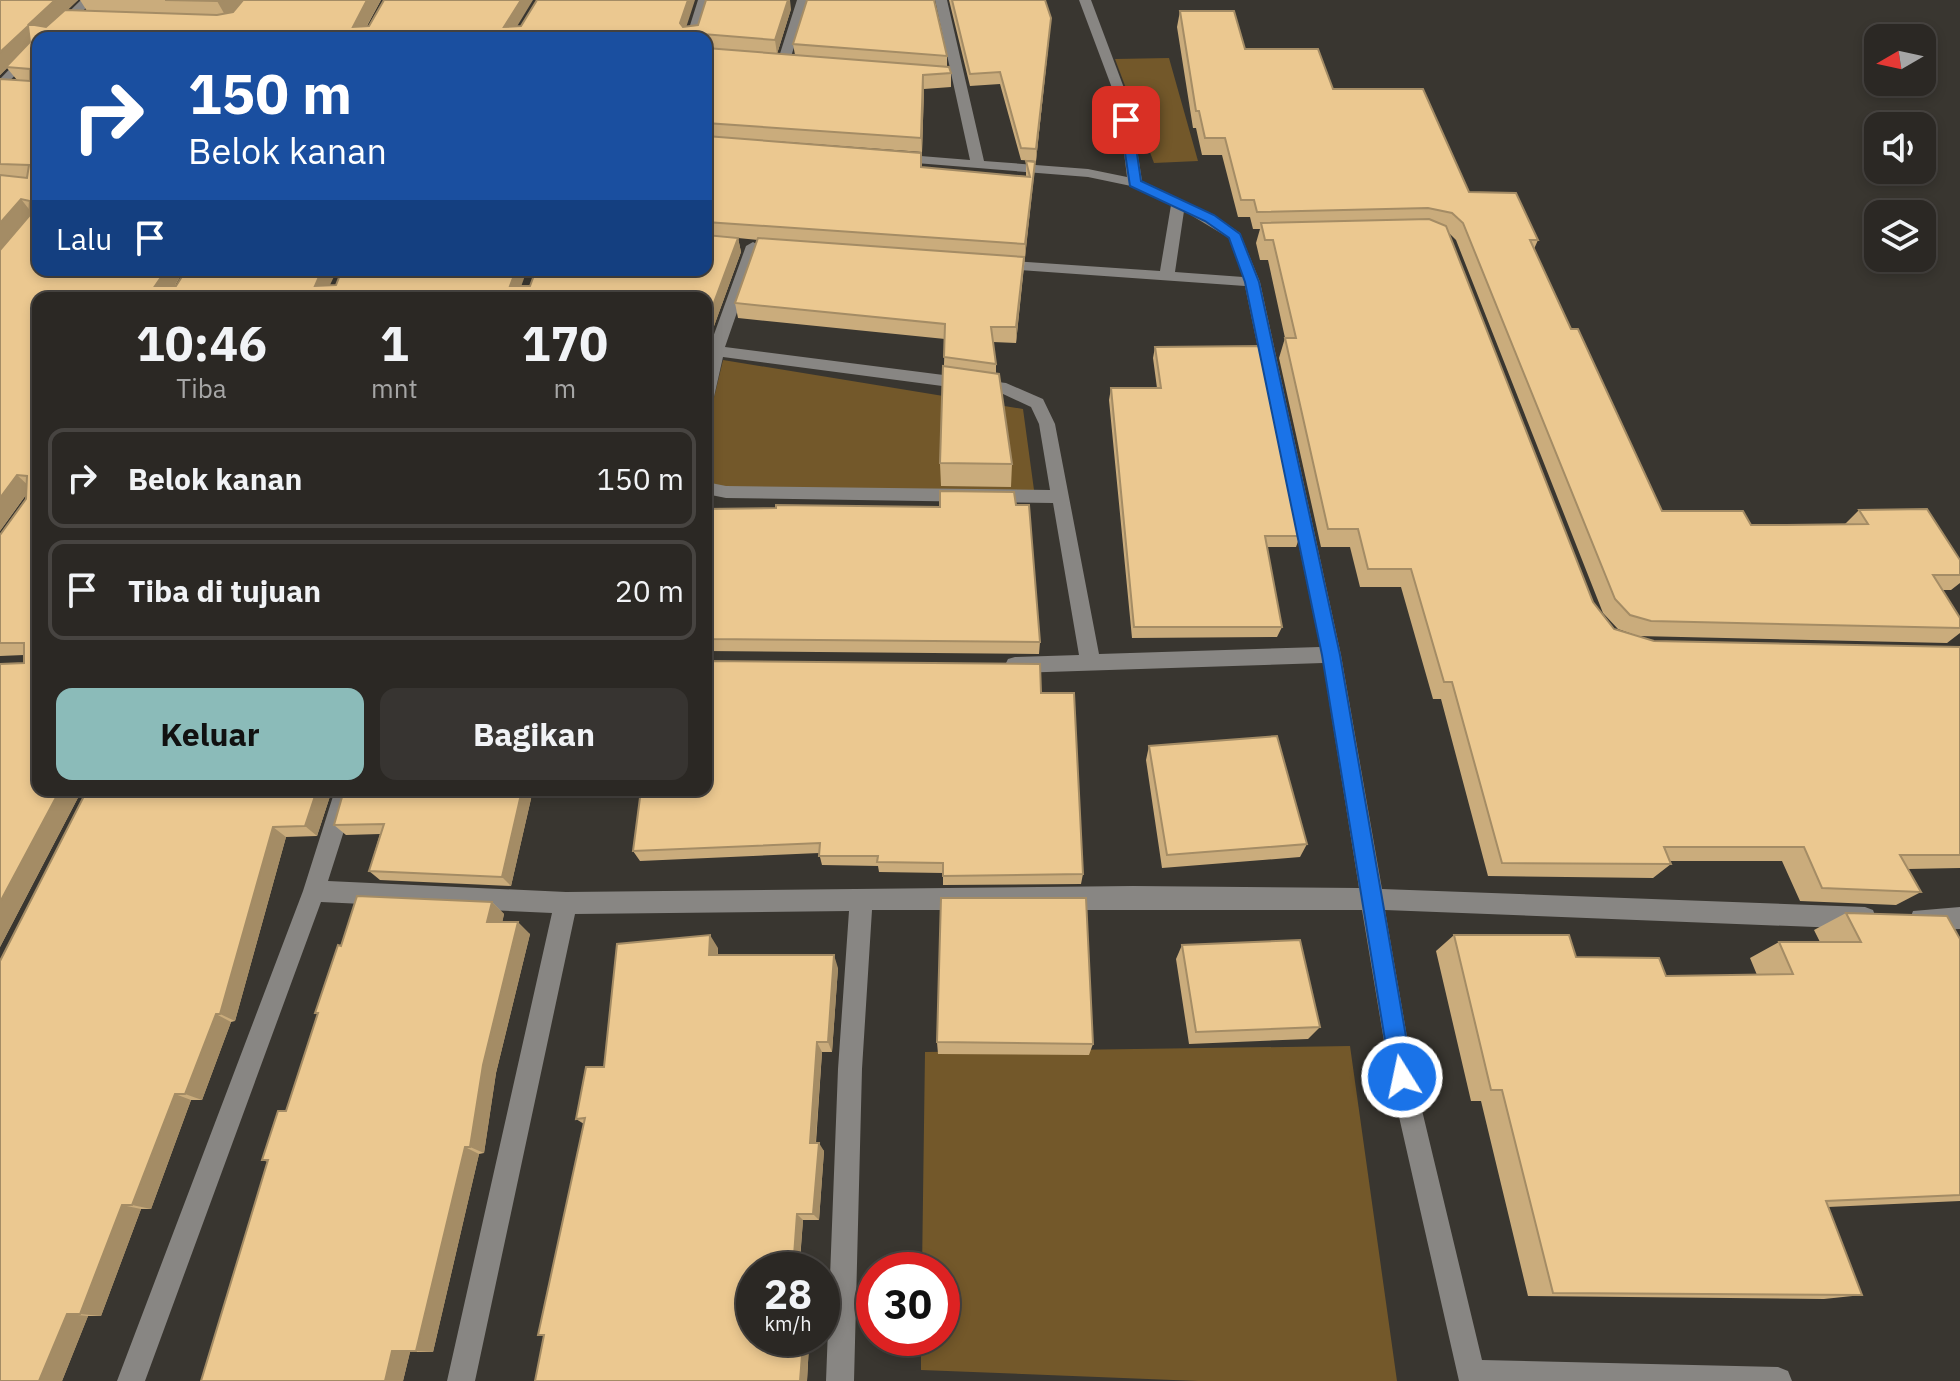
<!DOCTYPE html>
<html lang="id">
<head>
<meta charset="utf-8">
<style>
  body { margin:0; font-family:"IBM Plex Sans",sans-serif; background:#373431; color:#f1f3f6; height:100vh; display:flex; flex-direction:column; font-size:30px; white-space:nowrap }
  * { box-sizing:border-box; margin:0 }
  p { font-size:26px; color:#a6a6a6 }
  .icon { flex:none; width:44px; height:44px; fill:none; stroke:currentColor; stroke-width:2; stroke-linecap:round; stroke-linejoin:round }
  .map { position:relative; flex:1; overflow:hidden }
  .side { position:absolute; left:32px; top:292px; width:680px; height:504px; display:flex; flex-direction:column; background:#2b2824; border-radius:16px; box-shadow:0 4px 12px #0003,0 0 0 2px #474441 }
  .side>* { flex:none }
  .banner { position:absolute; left:32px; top:32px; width:680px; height:244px; border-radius:16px; box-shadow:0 4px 12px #0003,0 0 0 2px #474441; background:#1a4fa0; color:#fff; overflow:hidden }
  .needle { width:52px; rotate:261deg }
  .buttons { position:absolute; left:1864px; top:24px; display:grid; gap:16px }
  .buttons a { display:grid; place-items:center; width:72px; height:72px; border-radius:16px; background:#2b2824; box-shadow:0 4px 12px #0003,0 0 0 2px #474441; font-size:40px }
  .speed { position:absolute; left:736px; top:1252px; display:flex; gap:16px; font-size:40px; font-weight:700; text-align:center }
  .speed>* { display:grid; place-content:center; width:104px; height:104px; border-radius:50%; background:#2b2824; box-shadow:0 4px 12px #0003,0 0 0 2px #474441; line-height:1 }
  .speed small { font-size:20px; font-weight:400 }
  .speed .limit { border:12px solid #d22; background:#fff; color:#111 }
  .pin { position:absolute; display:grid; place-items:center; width:68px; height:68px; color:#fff; margin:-34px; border-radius:16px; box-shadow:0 4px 12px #0006 }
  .me { position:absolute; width:88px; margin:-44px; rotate:350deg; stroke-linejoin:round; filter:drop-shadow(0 0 6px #0008) }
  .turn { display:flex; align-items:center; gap:28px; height:168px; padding:0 24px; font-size:36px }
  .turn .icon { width:104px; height:104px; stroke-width:2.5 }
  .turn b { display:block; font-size:56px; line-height:68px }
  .then { display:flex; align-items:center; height:76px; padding:0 24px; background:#0003; gap:16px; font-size:30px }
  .eta { display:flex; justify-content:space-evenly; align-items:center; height:136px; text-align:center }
  .eta b { font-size:48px; font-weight:700; line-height:56px }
  .cta { display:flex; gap:16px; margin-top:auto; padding:16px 24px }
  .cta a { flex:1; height:92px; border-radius:16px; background:#8bbbb9; color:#111; font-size:32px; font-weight:700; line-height:92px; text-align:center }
  .cta a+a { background:#373431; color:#f1f3f6 }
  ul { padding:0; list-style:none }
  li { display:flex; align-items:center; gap:24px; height:100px; margin:0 16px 12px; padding:0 8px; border:4px solid #474441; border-radius:16px }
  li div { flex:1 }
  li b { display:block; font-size:30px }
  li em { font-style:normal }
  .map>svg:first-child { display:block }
</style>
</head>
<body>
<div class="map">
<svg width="1960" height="1381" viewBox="0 0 1960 1381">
  <rect width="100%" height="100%" fill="#393630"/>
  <!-- green -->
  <path fill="#73582a" d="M1169,58L1198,161L1154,163L1115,59Z
    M723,360L1023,409L1034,490H713L706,483V431Z
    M1350,1046L1397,1381H1198L921,1370V1338H942V1270H922L925,1052Z"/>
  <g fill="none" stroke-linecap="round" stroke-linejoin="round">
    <!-- minor -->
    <path fill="#888683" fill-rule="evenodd" d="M81,0H94L55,38H42Z
      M698,0H710L698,38H686Z
      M797,0H809L789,63L783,67L777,63Z
      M935,0H947L984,161L1088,169L1127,177L1118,104L1079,0H1091L1130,104L1142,181L1214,215L1240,233L1260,282L1341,655L1382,889L1865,907L1873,910L1876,918L1873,926L1865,929L1385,910L1414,1077L1482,1360L1778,1367L1788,1371L1792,1381H1459L1390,1077L1362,910H872L862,1069L854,1381H826L838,1069L849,911L575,914L475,1381H447L552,913L321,902L145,1381H117L303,891L335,790H357L328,881L566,892L1133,886L1359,888L1323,663L1015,673L1008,671L1005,665L1008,659L1015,657L1079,655L1053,503L726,498L706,494V482L726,486L1050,490L1039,424L1031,407L1003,394L723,357L714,397L706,403L708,351L746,246L753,242L760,246L725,347L1006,383L1043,399L1055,424L1099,654L1320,647L1245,286L991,268V262L996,260L1160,271L1171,205L1131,186L1088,177L891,161V155L896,154L970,160ZM1184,211L1229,238L1243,277L1175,272Z
      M26,52L36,55L0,90V79Z
      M1960,907V929L1921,930L1913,927L1910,919L1913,911Z"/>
  </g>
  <!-- wall -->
  <path fill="#caac7c" d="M0,0H78L67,10L87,11L80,0H381L367,26L686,27L791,9L777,54L706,48V38H38V270H184L175,286H530L706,270V48L795,55L793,44L947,56V67L951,73V87L924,89L922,152L773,141L922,168L1026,176V161L1035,162L1016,343L993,342L996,364V373L1012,464L1011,487L941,486L940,463L945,339L738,318L735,303L758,240L738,238L741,252L706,348V298H38V790H82L0,947V664L24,663V655L0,656V535L26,499V495L0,531V79L17,80L7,68L0,75Z
    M949,0H1045L1050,29L1036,161L1021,160L1000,84L970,86Z
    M1180,11L1245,49L1333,89L1469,192L1538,240L1534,249L1571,329L1662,511L1751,525L1845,524L1859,510L1960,560V583L1951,590H1942L1960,618V633L1947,643L1638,636L1618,629L1603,613L1456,240L1448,232L1593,602L1614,629L1654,641L1960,647V868L1908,869L1921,892L1896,905L1800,901L1782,861H1670L1671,864L1653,878L1488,876L1441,699H1433L1401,587H1360L1350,547H1321L1279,358L1285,338L1268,260H1260L1256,243L1260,229H1253L1250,217H1238L1222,155H1202L1196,128H1193L1177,27Z
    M1155,347L1300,536L1296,547H1267L1282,627L1277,637L1132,638L1109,400L1111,388H1157L1153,358Z
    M706,509L1040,642L1039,654L706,651Z
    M1041,693L1083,874L1081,884L943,885V873L879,872L878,866L822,865L819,853L640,861L633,851L641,791L533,790L511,886L380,880L369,871L380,834L346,835L334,825L344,790H706Z
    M1149,746L1307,844L1300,857L1162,868L1146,760Z
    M332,790L317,836L286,837L235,1021L231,1022L202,1100H191L151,1209H141L101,1316H88L62,1381L0,961Z
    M492,902L504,914L502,922L530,934L496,1073L484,1153L479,1154L433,1352H410L403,1381H201L268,1162L262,1160L286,1111L318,1014L315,1013L341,946Z
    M1846,913L1960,939V1201L1828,1207L1862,1295L1824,1299L1528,1296L1481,1101H1471L1436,951L1454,935L1576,957L1666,976L1757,975L1750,958L1779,942H1820L1814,930Z
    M1182,945L1320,1027L1308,1039L1189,1044L1176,959Z
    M718,948V955L838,968L832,1052H822L816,1143L824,1151L819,1220H803L794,1342L809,1344L807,1381H535L544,1336L538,1335L584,1124L576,1119L604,1067Z
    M937,1042L1093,1044L1089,1055L938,1054Z"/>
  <!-- shaded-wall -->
  <path fill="#a48c65" d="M55,0H78L39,38L29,24Z
    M224,0H245L231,14L225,15L217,1Z
    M367,0H381L360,38L353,27Z
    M521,0H533L510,38L504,27Z
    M688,0H695L683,37L680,23Z
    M788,0H790L791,9L777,54L775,40Z
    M1051,18L1050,29L1036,161V149Z
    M28,26L38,40L6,67L7,68L0,75V52Z
    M923,75L924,89L922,152L921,138Z
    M1035,162L1034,176L1025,258V244Z
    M21,199L32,213L0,250V223Z
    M738,238L741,252L706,348V324Z
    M1024,257L1023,273L1016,343V327Z
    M166,270H184L167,298L155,286Z
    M322,270H337L324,298L315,286Z
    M516,270H527L517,298L510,286Z
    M17,475L31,488L0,531V498Z
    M60,790H82L0,947V902Z
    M317,790H332L317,836L305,826Z
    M522,790H533L511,886L502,877Z
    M273,827L286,837L235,1021L220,1014Z
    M492,902L504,914L500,934L487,922Z
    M518,922L530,934L496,1073L484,1153L470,1147L483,1065Z
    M710,935L718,948L717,968L709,955Z
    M834,955L838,968L832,1052L828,1042Z
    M216,1014L231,1022L202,1100L185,1094Z
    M817,1042L822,1052L815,1151L810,1143Z
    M175,1094L191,1100L151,1209L132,1205Z
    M819,1143L824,1151L819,1220L813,1214Z
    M465,1147L479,1154L433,1352L416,1351Z
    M122,1205L141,1209L101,1316L80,1314Z
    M797,1214L803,1220L799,1270H793Z
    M67,1314L88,1316L62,1381H39Z
    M788,1338H795L794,1344L787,1342Z
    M803,1342L809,1344L807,1381H800Z
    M392,1351L410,1352L403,1381H385Z"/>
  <!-- building -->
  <path fill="#ebc890" stroke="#a48c65" stroke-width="2" d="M0,0H55L29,24L46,27L65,10L217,15L233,12L243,0H367L353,27L369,26L384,0H521L504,27L521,26L537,0H688L680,23L683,27L698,25L706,0H788L775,40L703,34L700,38H38V270H166L155,286H176L186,270H322L315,286L336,285L342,270H516L510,286H530L536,270H706V235L738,238L706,324V298H38V790H60L0,902V664L24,663V643H0V535L26,499L27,476L17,475L0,498V250L29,216L30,201L21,199L0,223V175L27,178L29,165L0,164V79L30,81V69L6,67L30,42L28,26L0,52Z
    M165,0H224L217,1Z
    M807,0H934L947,56L793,44Z
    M952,0H1045L1051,18L1036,149L1021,148L1000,72L970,74Z
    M1180,11H1234L1245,49H1318L1333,89H1423L1469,192L1516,193L1538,240H1530L1571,329H1578L1662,511H1743L1751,525H1786L1868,524L1859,510L1927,509L1960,560V575H1933L1960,618V628L1651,621L1630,615L1615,599L1463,223L1452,213L1428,208L1257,212L1254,200H1241L1225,138H1205L1199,111H1196Z
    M706,48L949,67L951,73L923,75L921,138L706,123Z
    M706,136L921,153V167L1030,177L1026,161L1035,162L1025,244L706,222Z
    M1429,219L1446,226L1593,602L1614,629L1654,641L1960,647V855H1900L1921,892L1822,888L1804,847H1664L1671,864L1502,863L1452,682H1444L1411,569H1368L1358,529H1328L1285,338H1296L1273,240H1265L1261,223Z
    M758,238L1024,257L1016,327H991L996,364L944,357L945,324L735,303Z
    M1260,346L1300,536H1265L1282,627H1134L1111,388H1161L1155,347Z
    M943,366L999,374L1012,464L940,463Z
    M940,491L1014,492L1016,505H1029L1040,642L706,639V509L776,508V505L940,507Z
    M706,661L1040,664L1041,693H1074L1083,874L943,876V863L877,862L878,856H819L820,843L633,851L641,790H706Z
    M1277,736L1307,844L1167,855L1149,746Z
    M87,790H317L305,826L273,827L220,1014H216L185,1094H175L132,1205H122L80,1314H67L39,1381H0V961Z
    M344,790H522L502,877L369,871L384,824L334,825Z
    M357,896L492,902L487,922H518L483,1065L470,1147H465L416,1351H392L385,1381H201L268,1160H262L278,1111H286L318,1013H315L338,945L341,946Z
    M941,898H1086L1093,1044L937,1042Z
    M1846,913L1947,916L1960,939V1195L1826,1201L1862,1295L1553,1293L1502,1090H1491L1454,935H1569L1576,957L1659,958L1666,976L1793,974L1779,942H1861Z
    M710,935L709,955H834L828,1042H817L810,1143H819L813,1214H797L793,1270H754V1338H788L787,1342H803L800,1381H535L544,1335H538L585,1118L576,1119L586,1067H604L617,944Z
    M1300,940L1320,1027L1196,1032L1182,945Z"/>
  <!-- route -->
  <path fill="#1a73e8" stroke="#114b97" stroke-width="2" d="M1126,117L1132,120L1141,181L1214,215L1240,234L1259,282L1340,655L1413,1077L1410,1085L1402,1088L1394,1085L1391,1077L1322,655L1245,282L1229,238L1205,221L1130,186L1120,120Z"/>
</svg>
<div class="buttons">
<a><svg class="needle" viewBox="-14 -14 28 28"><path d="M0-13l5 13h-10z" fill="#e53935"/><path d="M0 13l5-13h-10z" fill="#a6a6a6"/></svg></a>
<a><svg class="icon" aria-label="sound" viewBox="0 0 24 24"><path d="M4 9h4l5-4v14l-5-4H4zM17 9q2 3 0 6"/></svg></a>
<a><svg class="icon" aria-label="layers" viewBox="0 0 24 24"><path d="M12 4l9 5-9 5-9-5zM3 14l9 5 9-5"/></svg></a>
</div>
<div class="speed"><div>28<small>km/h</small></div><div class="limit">30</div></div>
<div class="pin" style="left:1126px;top:120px;background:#d93025"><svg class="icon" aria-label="arrive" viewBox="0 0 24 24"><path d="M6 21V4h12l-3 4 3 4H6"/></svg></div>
<svg class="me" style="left:1402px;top:1077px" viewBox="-20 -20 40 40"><circle r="17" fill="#1a73e8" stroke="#fff" stroke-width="3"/><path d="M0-11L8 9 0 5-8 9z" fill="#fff"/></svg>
<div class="banner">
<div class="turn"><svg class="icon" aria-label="right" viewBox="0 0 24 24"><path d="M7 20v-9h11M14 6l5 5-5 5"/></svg><div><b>150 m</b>Belok kanan</div></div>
<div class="then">Lalu<svg class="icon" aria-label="arrive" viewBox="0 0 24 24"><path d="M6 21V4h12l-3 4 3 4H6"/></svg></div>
</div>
<section class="side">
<div class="eta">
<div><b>10:46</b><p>Tiba</p></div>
<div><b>1</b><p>mnt</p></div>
<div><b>170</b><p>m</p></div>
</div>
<ul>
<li><svg class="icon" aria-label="right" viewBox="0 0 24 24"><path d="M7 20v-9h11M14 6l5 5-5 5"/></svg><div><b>Belok kanan</b></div><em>150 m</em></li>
<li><svg class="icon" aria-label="arrive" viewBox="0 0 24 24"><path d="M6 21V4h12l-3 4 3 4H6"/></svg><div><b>Tiba di tujuan</b></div><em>20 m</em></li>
</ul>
<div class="cta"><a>Keluar</a><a>Bagikan</a></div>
</section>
</div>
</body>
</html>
